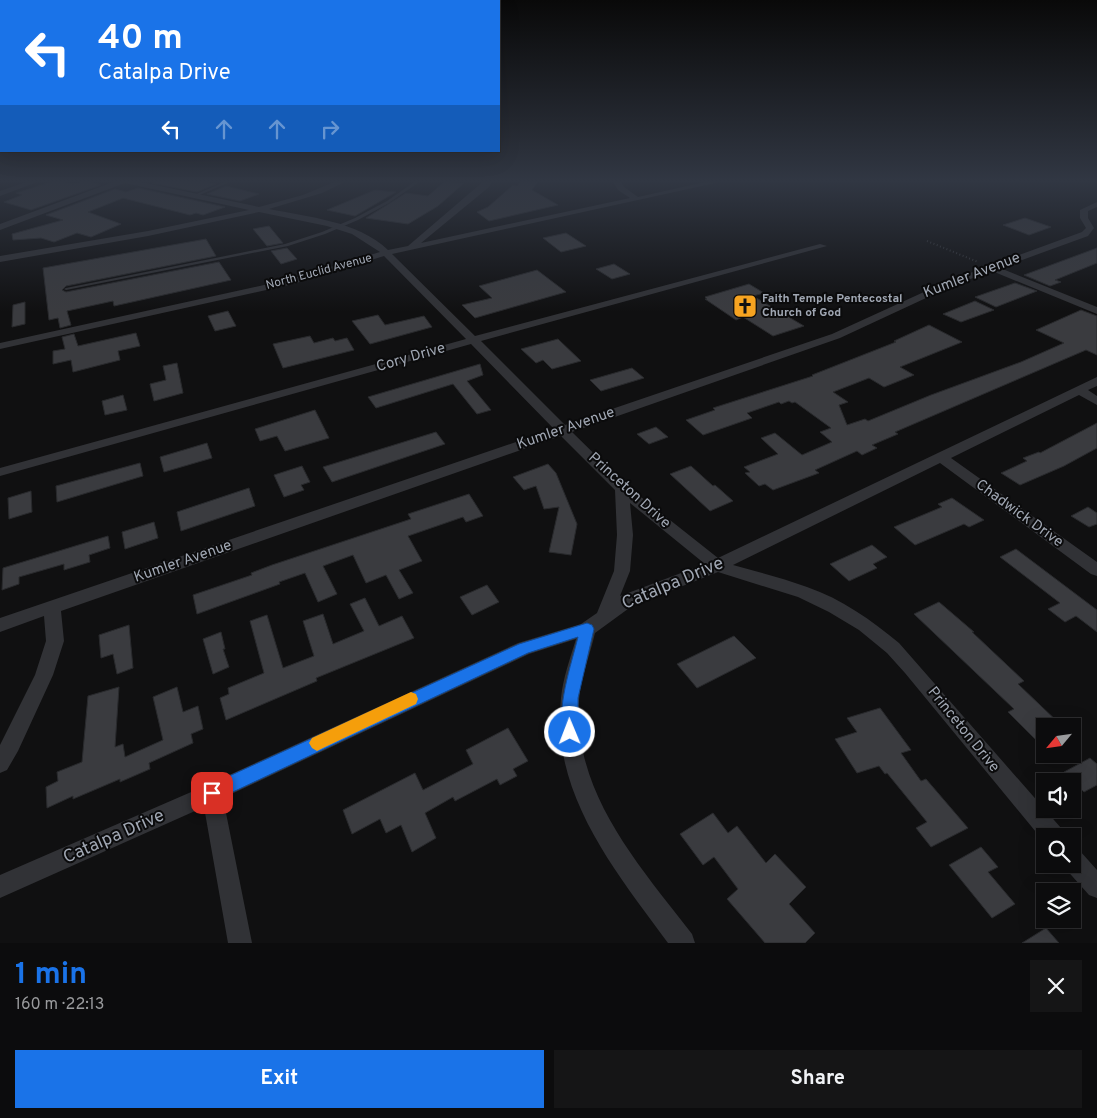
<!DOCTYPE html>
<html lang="en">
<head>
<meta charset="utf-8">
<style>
  body { margin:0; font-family:Overpass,sans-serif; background:#151516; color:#f1f3f6; height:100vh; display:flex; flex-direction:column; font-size:19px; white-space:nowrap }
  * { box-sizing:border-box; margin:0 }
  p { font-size:16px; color:#9a9b9d }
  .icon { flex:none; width:28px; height:28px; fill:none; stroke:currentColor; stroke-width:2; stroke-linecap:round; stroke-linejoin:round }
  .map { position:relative; height:943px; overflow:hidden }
  .panel { display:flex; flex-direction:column; background:#0c0c0d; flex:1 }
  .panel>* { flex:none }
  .hud { position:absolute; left:0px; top:0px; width:500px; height:152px; box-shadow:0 5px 20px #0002,0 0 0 1px #2c2c2e; background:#1a73e8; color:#fff; overflow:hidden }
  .needle { width:32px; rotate:241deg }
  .controls { position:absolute; left:1036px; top:718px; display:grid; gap:10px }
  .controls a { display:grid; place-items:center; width:45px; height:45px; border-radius:0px; background:#0c0c0d; box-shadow:0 5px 20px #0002,0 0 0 1px #2c2c2e; font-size:25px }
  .pin { position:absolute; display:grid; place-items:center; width:42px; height:42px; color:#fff; margin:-21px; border-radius:10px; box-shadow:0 2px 8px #0006 }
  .me { position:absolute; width:55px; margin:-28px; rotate:359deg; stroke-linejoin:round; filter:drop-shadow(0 0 4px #0008) }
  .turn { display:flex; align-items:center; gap:18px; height:105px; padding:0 15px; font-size:22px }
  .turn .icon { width:65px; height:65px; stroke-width:2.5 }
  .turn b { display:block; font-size:35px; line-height:42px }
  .lanes { display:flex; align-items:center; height:48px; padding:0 15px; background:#0003; justify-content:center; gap:25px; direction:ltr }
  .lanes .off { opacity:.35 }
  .round { display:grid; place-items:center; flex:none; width:52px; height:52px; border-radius:0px; background:#151516 }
  .overview { display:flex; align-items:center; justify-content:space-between; height:85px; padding:0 15px }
  h1 { font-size:30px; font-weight:700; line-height:38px; color:#1a73e8 }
  .action { display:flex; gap:10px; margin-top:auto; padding:10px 15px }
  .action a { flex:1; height:58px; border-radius:0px; background:#1a73e8; color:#fff; font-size:20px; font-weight:700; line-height:58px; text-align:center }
  .action a+a { background:#151516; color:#f1f3f6 }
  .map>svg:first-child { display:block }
</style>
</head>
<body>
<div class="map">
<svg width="1097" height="943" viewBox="0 0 1097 943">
  <rect width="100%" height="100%" fill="#101011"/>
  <!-- building -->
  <path fill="#3a3b3f" stroke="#292a2d" d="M57,180L73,184L86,180L101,185L31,210L4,202L22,195L16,193Z
    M159,180H201L216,184L197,192L152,183Z
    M522,180H539L532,190L558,205L489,221L477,212L488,207L513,185L517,186Z
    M445,181L464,183L438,206L408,224L366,218L406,193L428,196Z
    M226,186L259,194L240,201L207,194Z
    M138,188L225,207L203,215L196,213L190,215L123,198L88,212L121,224L91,237L77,233L54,242L41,238L13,240L12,234L63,220L46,215L115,189L126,192Z
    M375,190L396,192L355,216L327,210Z
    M1025,218L1051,227L1029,235L1003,225Z
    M269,226L283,243L267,246L253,229Z
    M566,233L586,246L561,252L543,238Z
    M206,239L216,256L66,286L62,290L66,292L219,262L231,280L114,306L113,301L67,311L71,325L60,328L58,318L49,320L43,268Z
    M287,248L297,259L281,264L271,251Z
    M1097,248V263L1055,280L1061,282L1050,286L1024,275Z
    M614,264L630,274L612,279L596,269Z
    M537,270L566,292L475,318L462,305L492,298L479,286Z
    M1015,283L1037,291L996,307L975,297Z
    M749,284L764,293L753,296L804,326L773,336L743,317L736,320L705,299H707L705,297Z
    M975,301L994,310L961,322L943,314Z
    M25,302V324L12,327L13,305Z
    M1081,310L1097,316V355L1086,350L895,432L898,434L872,445L877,448L862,455L857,451L815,470L819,473L773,490L765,484L759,486L745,473L750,472L744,467L778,454L761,438L775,433L802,455L832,442L820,432L831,428L795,402L792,403L789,401L781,404L779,402L747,413L752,418L703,435L686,420L715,410L713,408L813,376L812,375L896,342L894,341L929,325L962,342L900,367L914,375L884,387L869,378L833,392L848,402L839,405L847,425L865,419L868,421L931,395L1021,362L1064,343L1036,330Z
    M228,311L236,326L215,331L208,316Z
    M378,315L385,325L424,316L432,327L370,344L352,321Z
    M136,333L140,346L118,351L120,360L73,372L71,360L53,364V351L65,349L62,337L74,334L78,346Z
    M310,336L314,343L333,338L335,341L347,338L354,350L283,368L273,344Z
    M558,339L581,361L552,369L543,360L536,363L521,349Z
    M177,363L183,393L154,401L150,384L166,380L163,366Z
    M480,364L483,375L467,381L491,410L477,414L453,384L376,408L368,397Z
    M632,368L644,378L601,391L590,380Z
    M123,395L127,410L105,415L102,401Z
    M315,410L329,438L285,451L277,436L260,441L255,429Z
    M1097,423V448L1064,466L1020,485L1001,473L1027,461L1023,458L1039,452L1040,453Z
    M656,427L668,437L649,444L637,434Z
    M436,432L445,444L332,482L323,467Z
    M207,443L212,458L164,472L160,457Z
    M140,463L143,476L57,502L56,486Z
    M548,464L556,473L577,524L571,555L549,552L559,507L544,509L536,486L524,490L513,477Z
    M302,466L310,482L301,485L304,490L284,497L274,475Z
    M691,466L713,486L715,485L733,501L710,511L670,474Z
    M249,488L255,506L181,531L177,512Z
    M31,491L32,512L9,519L8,498Z
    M469,494L483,516L466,522L463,517L408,536L422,561L399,570L413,593L399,599L386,575L366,583L353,555L323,566L337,594L318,602L305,573L279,582L280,584L197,614L193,595L252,575L251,573L272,565L411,519L408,514Z
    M952,498L984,520L969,527L964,524L915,545L894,527L942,507L938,504Z
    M1088,507L1097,513V524L1089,527L1071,516Z
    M154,522L158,538L125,549L122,532Z
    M108,536L110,548L89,555L90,562L64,570V564L19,577V584L2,590L3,568Z
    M872,545L887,557L873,564L877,568L849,581L830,564Z
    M1016,549L1097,610V632L1076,616L1065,622L1048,609L1060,603L1000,557Z
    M487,585L499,602L472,615L460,597Z
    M365,598L379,626L402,616L414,638L316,678L317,681L226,720L220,698L229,694L228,688L264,673L250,621L267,615L283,668L314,656L303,621L323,614L333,644L364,631L350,604Z
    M939,602L974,632H972L1024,681L1018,684L1062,726H1045V735L1035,739L1008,712L1014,709L914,614Z
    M129,625L133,668L117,674L113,654L101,658L99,635Z
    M221,632L225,649H223L229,667L213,674L203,639Z
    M734,636L756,658L697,688L677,664Z
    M119,687L115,747L123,744L125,757L163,740L153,697L177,687L183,712L198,706L203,729L191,734L193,743L149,763L150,769L120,782V779L73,799V796L47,808L46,787L58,781L57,772L82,762L88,696Z
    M880,708L911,750L901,753L921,781L926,779L968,828L931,847L916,828L927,822L887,773L885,774L879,766L857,773L835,739L857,732L847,718Z
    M508,728L528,761L513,769L517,776L500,785L497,779L455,801L453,797L425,813L436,838L412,852L401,825L386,833L380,819L352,834L343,810L415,773L423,790L473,764L466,750Z
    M1090,758L1097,764V785L1084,792L1064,772Z
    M713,813L728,833L737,826L766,863L775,854L806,887L789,904L815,933L805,943H765L727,899L738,889L714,857L703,865L680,834Z
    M981,847L998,867L988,872L1015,904L992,918L949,865Z
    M1046,928L1059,943H1022Z"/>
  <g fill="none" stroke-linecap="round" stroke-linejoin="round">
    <!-- path -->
    <path stroke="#37393d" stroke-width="2" stroke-dasharray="1 2.5" stroke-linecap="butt" d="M927,241L978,262"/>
    <!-- lane -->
    <path fill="#313236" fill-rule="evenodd" d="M229,180H234L195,197L192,196Z
      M417,180H422L389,203L358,220L325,234L288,246L66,290L64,289L66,288L285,244L322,232L355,218L387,201Z"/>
    <!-- street -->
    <path fill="#313236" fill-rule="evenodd" d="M32,180H43L0,196V191Z
      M115,180H131L259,207L303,195L339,180H349L322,193L269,209C308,217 358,221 388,250L408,246L485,180H493L489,187L421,243L630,198L618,190L612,180H620L624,187L638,197L714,180H729L392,254L475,336L820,244L827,246L481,341L565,425L832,334L948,281L1082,232L1086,228L1080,218V210L1097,202V207L1088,211V218L1094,228L1088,236L1000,268L1097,307V314L992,271L954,285L840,338L572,432L627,486L718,558L1097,377V386L1088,390L1097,396V405L1079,395L951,458L1097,562V576L1091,574L940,463L733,565C758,572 783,578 807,587C842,599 871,620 899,643L1061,828L1064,836H1045V843L905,673L887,653L859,630L829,612L798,597L718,572L632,606L595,633C590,655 581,677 579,700C573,793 639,865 692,934L695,943H668C616,872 550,793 561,698C563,678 570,659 576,639L529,654L223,798L252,943H228L204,807L0,898V875L205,786L518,643L581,624L597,613L614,571L617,535L615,490L561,436L61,611L64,641L53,675L18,751L7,770L0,773V745L35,675L46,641L44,616L0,632V618L554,429L471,344L0,476V468L466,339L384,256L293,284L0,349V343L291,279L380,252L352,234L327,226L259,212L148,236L0,262V256L148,231L249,210L125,183L0,230V224L116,181ZM630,503L705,564L620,596L630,571L633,535Z
      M1089,180H1097V183L1090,182Z
      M1072,848L1080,851L1097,870V898L1089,895L1064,867L1063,864H1072Z"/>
  </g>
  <!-- sky -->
  <linearGradient id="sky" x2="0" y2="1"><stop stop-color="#090909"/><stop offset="0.58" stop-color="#313743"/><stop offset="1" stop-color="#313743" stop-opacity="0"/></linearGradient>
  <rect width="1097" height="312" fill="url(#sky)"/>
  <!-- route -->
  <path fill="#1a73e8" stroke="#114b97" d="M587,623L592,625L594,629L578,698V732L576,737L570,739L565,737C554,714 572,662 578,637L528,653L218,799L212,801L205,799L203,793L205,787L519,644Z"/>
  <!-- slow -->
  <path fill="#f59e0b" d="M411,692L416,694L418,699L416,704L323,748L317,751L312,748L309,743L312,738Z"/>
  <!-- icons -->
  <defs>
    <g id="church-square" transform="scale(1.25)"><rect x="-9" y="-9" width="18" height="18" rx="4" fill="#f7a421" stroke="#0b0b0c"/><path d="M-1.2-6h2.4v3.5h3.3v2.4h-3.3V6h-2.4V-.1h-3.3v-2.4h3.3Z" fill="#111"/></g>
  </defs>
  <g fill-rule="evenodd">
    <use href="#church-square" x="745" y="306"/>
  </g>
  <g text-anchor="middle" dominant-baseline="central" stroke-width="4" stroke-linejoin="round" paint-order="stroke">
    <!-- far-street labels -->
    <g font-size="12" fill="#a0a7b3" stroke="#0b0b0c">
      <text transform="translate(319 272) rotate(-15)">North Euclid Avenue</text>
    </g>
    <!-- far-poi labels -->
    <g font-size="12" font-weight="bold" fill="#a0a7b3" stroke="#0b0b0c" text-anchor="start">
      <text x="762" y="299">Faith Temple Pentecostal<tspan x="762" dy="14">Church of God</tspan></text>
    </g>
    <!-- street labels -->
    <g font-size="15" fill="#a0a7b3" stroke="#0b0b0c">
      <text transform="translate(972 276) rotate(-21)">Kumler Avenue</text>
      <text transform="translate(411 358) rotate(-16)">Cory Drive</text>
      <text transform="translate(566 429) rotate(-19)">Kumler Avenue</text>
      <text transform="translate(629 491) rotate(42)">Princeton Drive</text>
      <text transform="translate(1019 514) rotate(36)">Chadwick Drive</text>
      <text transform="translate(183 562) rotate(-19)">Kumler Avenue</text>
      <text transform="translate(963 730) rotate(51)">Princeton Drive</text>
    </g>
    <!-- near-street labels -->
    <g font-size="18" fill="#a0a7b3" stroke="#0b0b0c">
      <text transform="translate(673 584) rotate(-23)">Catalpa Drive</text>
      <text transform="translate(114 837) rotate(-24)">Catalpa Drive</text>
    </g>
  </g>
</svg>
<div class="controls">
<a><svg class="needle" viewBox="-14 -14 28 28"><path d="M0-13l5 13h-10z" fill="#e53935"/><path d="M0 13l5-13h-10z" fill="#9a9b9d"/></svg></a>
<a><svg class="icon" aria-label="sound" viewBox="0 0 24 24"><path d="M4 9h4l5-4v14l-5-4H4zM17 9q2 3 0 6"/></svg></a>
<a><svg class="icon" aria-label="search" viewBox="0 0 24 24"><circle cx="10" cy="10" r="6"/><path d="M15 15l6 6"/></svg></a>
<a><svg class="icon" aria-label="layers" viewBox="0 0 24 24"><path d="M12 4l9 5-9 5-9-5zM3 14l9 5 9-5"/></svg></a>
</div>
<div class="pin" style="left:212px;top:793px;background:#d93025"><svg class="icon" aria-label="arrive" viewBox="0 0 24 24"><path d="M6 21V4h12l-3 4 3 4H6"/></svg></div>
<svg class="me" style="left:570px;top:732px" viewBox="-20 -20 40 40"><circle r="17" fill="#1a73e8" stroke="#fff" stroke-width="3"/><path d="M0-11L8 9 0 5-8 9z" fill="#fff"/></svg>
<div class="hud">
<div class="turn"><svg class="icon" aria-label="left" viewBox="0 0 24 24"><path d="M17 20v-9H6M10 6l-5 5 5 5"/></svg><div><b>40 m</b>Catalpa Drive</div></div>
<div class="lanes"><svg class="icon" aria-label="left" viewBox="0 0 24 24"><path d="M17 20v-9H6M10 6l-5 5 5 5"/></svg><svg class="icon off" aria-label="ahead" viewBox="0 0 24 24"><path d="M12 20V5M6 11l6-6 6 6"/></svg><svg class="icon off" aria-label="ahead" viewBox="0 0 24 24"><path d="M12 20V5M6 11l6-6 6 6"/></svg><svg class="icon off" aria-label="right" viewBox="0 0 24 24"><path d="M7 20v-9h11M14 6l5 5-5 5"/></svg></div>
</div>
</div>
<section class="panel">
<div class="overview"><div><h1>1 min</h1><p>160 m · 22:13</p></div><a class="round"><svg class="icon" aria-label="close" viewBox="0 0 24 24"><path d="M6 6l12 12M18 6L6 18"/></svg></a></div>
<div class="action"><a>Exit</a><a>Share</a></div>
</section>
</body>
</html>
